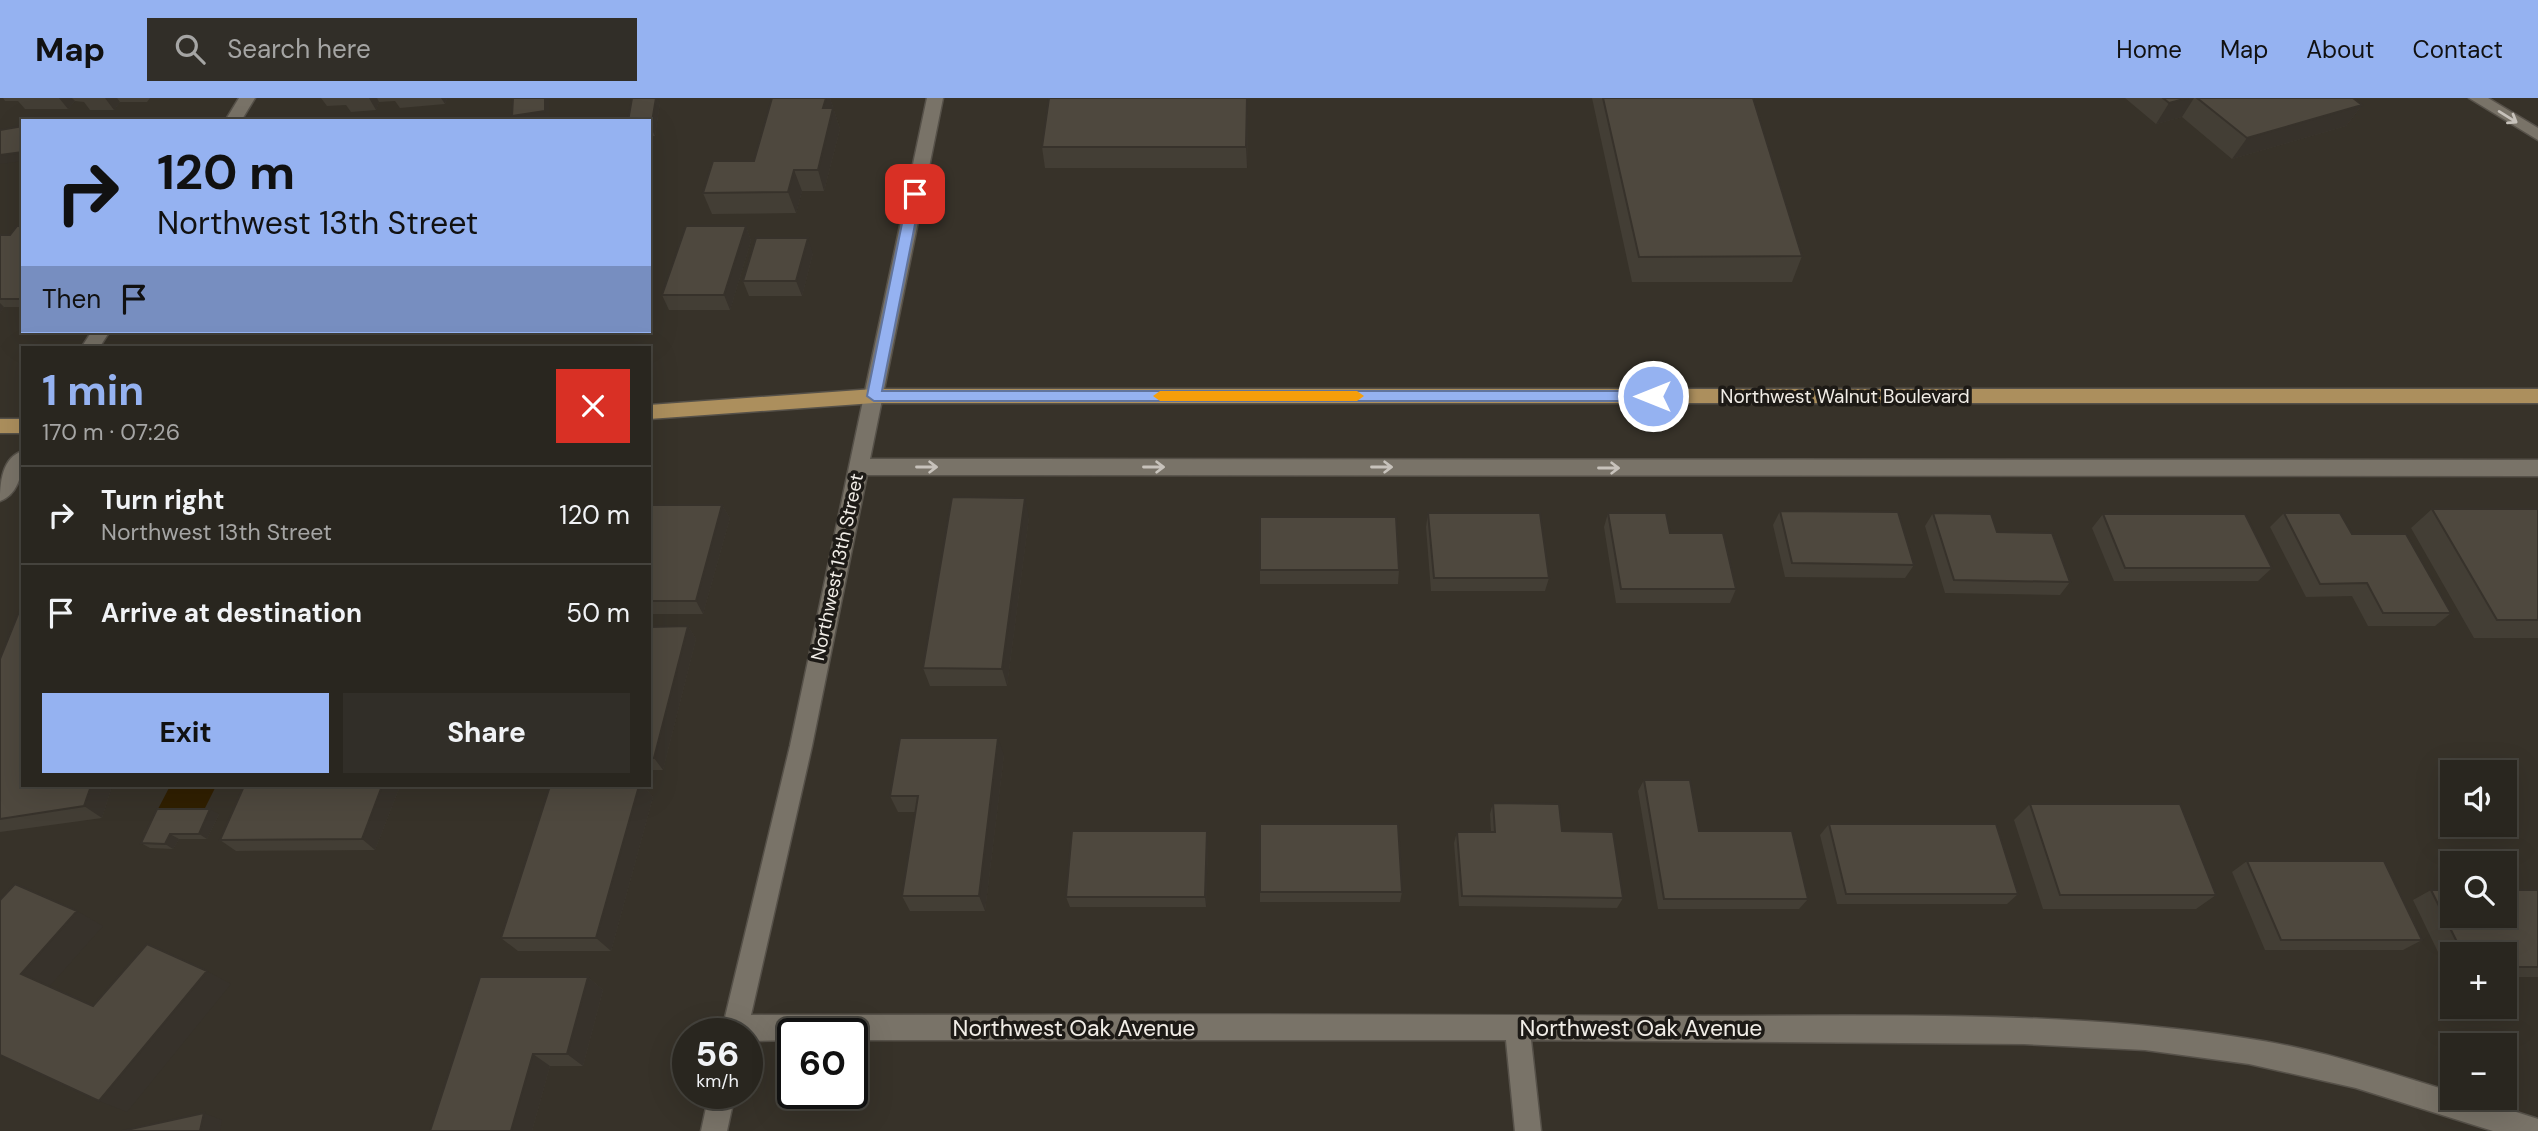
<!DOCTYPE html>
<html lang="en">
<head>
<meta charset="utf-8">
<style>
  body { margin:0; font-family:"DM Sans",sans-serif; background:#312e28; color:#f1f3f6; height:100vh; display:flex; flex-direction:column; font-size:26px; white-space:nowrap }
  * { box-sizing:border-box; margin:0 }
  p { font-size:23px; color:#a5a5a4 }
  .icon { flex:none; width:38px; height:38px; fill:none; stroke:currentColor; stroke-width:2; stroke-linecap:round; stroke-linejoin:round }
  .map { position:relative; flex:1; overflow:hidden }
  .side { position:absolute; left:21px; top:248px; width:630px; height:441px; display:flex; flex-direction:column; background:#29261f; border-radius:0px; box-shadow:0 7px 28px #0002,0 0 0 2px #45433d }
  .side>* { flex:none }
  .top-card { position:absolute; left:21px; top:21px; width:630px; height:214px; border-radius:0px; box-shadow:0 7px 28px #0002,0 0 0 2px #45433d; background:#95b2f1; color:#111; overflow:hidden }
  .tools { position:absolute; left:2440px; top:662px; display:grid; gap:14px }
  .tools a { display:grid; place-items:center; width:77px; height:77px; border-radius:0px; background:#29261f; box-shadow:0 7px 28px #0002,0 0 0 2px #45433d; font-size:35px }
  .speed { position:absolute; left:672px; top:920px; display:flex; gap:14px; font-size:35px; font-weight:700; text-align:center }
  .speed>* { display:grid; place-content:center; width:91px; height:91px; border-radius:50%; background:#29261f; box-shadow:0 7px 28px #0002,0 0 0 2px #45433d; line-height:1 }
  .speed small { font-size:18px; font-weight:400 }
  .speed .limit { border:4px solid #111; border-radius:10px; background:#fff; color:#111 }
  .pin { position:absolute; display:grid; place-items:center; width:60px; height:60px; color:#fff; margin:-30px; border-radius:14px; box-shadow:0 4px 10px #0006 }
  .me { position:absolute; width:77px; margin:-38px; rotate:270deg; stroke-linejoin:round; filter:drop-shadow(0 0 5px #0008) }
  .turn { display:flex; align-items:center; gap:24px; height:147px; padding:0 21px; font-size:32px }
  .turn .icon { width:91px; height:91px; stroke-width:2.5 }
  .turn b { display:block; font-size:49px; line-height:60px }
  .then { display:flex; align-items:center; height:66px; padding:0 21px; background:#0003; gap:14px; font-size:26px }
  .round { display:grid; place-items:center; flex:none; width:74px; height:74px; border-radius:0px; background:#312e28 }
  .head { display:flex; align-items:center; justify-content:space-between; height:119px; padding:0 21px }
  h1 { font-size:42px; font-weight:700; line-height:52px; color:#95b2f1 }
  .action { display:flex; gap:14px; margin-top:auto; padding:14px 21px }
  .action a { flex:1; height:80px; border-radius:0px; background:#95b2f1; color:#111; font-size:28px; font-weight:700; line-height:80px; text-align:center }
  .action a+a { background:#312e28; color:#f1f3f6 }
  ul { padding:0; list-style:none }
  li { display:flex; align-items:center; gap:21px; height:98px; padding:0 21px; border-top:2px solid #45433d }
  li div { flex:1 }
  li b { display:block; font-size:26px }
  li em { font-style:normal }
  header { display:flex; align-items:center; gap:42px; box-sizing:border-box; height:98px; padding:0 35px; background:#95b2f1; color:#111 }
  header strong { font-size:33px }
  nav { display:flex; gap:38px; margin-inline-start:auto; font-size:24px }
  .search { width:490px; height:63px; background:#312e28; display:flex; align-items:center; gap:18px; box-sizing:border-box; padding:0 24px; border-radius:0px; color:#a5a5a4; font-size:26px }
  .map>svg:first-child { display:block }
</style>
</head>
<body>
<header>
<strong>Map</strong>
<div class="search"><svg class="icon" aria-label="search" viewBox="0 0 24 24"><circle cx="10" cy="10" r="6"/><path d="M15 15l6 6"/></svg>Search here</div>
<nav><a>Home</a><a>Map</a><a>About</a><a>Contact</a></nav>
</header>
<div class="map">
<svg width="2538" height="1033" viewBox="0 0 2538 1033">
  <rect width="100%" height="100%" fill="#373229"/>
  <!-- water -->
  <path fill="#301f00" d="M170,688H216L204,712L158,711Z"/>
  <g fill="none" stroke-linecap="round" stroke-linejoin="round">
    <!-- minor casing -->
    <g stroke="#565149" stroke-width="3">
      <path id="minor" d="M239,0H255L241,23H225Z
        M927,0H943L870,361L2538,362V378L867,377L812,648L751,917C1054,917 1358,915 1661,918C1855,919 2052,910 2244,940C2315,950 2384,973 2452,994V999H2469L2535,1020L2538,1021V1033H2493L2356,990L2249,966L2145,952L2024,946L1531,942L1541,1033H1515L1506,942H852V936H793V942L747,943V936H721L790,648Z
        M2469,0H2488L2538,30V42Z
        M92,233H110L99,250H81Z
        M23,353C23,371 20,396 0,403C0,385 2,359 23,353Z
        M709,996H735L727,1033H701Z"/>
    </g>
    <!-- major casing -->
    <g stroke="#565149" stroke-width="3">
      <path id="major" d="M874,291H2538V305H874L649,321V307Z
        M0,321H23V335H0Z"/>
    </g>
    <!-- minor -->
    <use href="#minor" fill="#797368" fill-rule="evenodd"/>
    <!-- major -->
    <use href="#major" fill="#ac8f5d" fill-rule="evenodd"/>
  </g>
  <!-- wall -->
  <path fill="#433e35" d="M3,0H150L147,4H120L114,12H90L84,4L75,3L68,11H25L18,3H5Z
    M321,0H447L445,6L400,10L395,3L379,4L376,12L351,14L346,7L327,8Z
    M772,0H830L840,31L824,93H802L796,115L712,116L703,95L754,63Z
    M1592,0H1753L1802,158L1792,184H1632Z
    M2125,0H2353L2362,7L2346,28L2232,61L2182,19L2156,26Z
    M660,5L655,38H649V23Z
    M1248,17L1247,70H1045L1042,49Z
    M23,128V209H4L0,215V137H10Z
    M746,128L751,143L730,212H669L662,197Z
    M813,155L802,198H749L743,183Z
    M649,407H722L730,420L703,516H649Z
    M2432,411H2538V540H2474L2411,430Z
    M1780,413L1914,467L1905,480L1785,479L1773,427Z
    M1428,415L1549,480L1545,493H1431L1426,429Z
    M1608,415L1670,435L1736,491L1730,505H1616L1604,429Z
    M1933,415L1997,434L2070,484L2060,497L1945,495L1925,428Z
    M2284,415L2352,436L2451,515L2435,528H2368L2352,498L2306,499L2270,429Z
    M2103,416L2272,470L2258,483H2114L2092,430Z
    M1029,419L1007,588H930L923,570Z
    M1260,419L1399,472L1398,486H1260Z
    M688,528L696,541L663,672H649V529Z
    M0,561L112,688L102,720L0,734Z
    M1004,657L985,813H910L902,798L915,714H898L890,698Z
    M1644,682L1699,733L1808,801L1799,811H1658L1638,693Z
    M400,688L375,752L236,753L220,742Z
    M550,688H644L653,699L611,853H518L501,840Z
    M1493,705L1562,733L1623,800L1617,810L1459,808L1454,745L1457,734H1491L1490,716Z
    M2030,706L2216,797L2196,811H2043L2014,722Z
    M219,716L207,741H179L173,751L150,750L141,745Z
    M1260,726L1402,794L1400,804H1260Z
    M1829,726L2018,796L2007,806H1837L1820,737Z
    M1207,733L1208,744L1206,809H1070L1066,799Z
    M2247,763L2422,842L2403,852H2265L2232,774Z
    M2431,792H2538V879H2504V856H2452V879H2450L2413,802Z
    M588,879L603,892L583,968H550L532,1033H430Z"/>
  <!-- shaded-wall -->
  <path fill="#37322b" d="M59,0H72L75,3L68,11Z
    M105,0H117L120,4L114,12Z
    M369,0H377L379,4L376,12Z
    M441,0H447L445,6Z
    M545,0H549V21L536,23H514L512,18Z
    M656,0H657L660,5L655,38L651,30Z
    M826,0H830L840,31L824,93L818,72L823,10Z
    M1248,0V17L1247,70L1246,49Z
    M2188,0H2194L2182,19L2156,26L2169,5Z
    M2362,7L2346,28L2232,61L2247,40Z
    M23,54V63L0,66V57Z
    M794,72L802,93L796,115L788,94Z
    M746,128L751,143L730,212L724,197Z
    M808,140L813,155L802,198L796,183Z
    M0,205L4,209L0,215Z
    M1025,400L1029,419L1007,588L1002,571Z
    M722,407L730,420L703,516L696,503Z
    M688,528L696,541L663,672L654,660Z
    M998,640L1004,657L985,813L979,798Z
    M91,688H112L102,720L84,708Z
    M382,688H400L375,752L362,741Z
    M639,688H644L653,699L611,853L596,840Z
    M210,711L219,716L207,741L199,736Z
    M1207,733L1208,744L1206,809L1205,799Z
    M170,736L179,741L173,751L165,746Z
    M77,813L103,828L49,889L21,876Z
    M207,873L231,886L127,1014L99,1003Z
    M588,879L603,892L583,968L567,956Z
    M533,956L550,968L532,1033H511Z
    M204,1015L222,1022L220,1033H200Z"/>
  <!-- building -->
  <path fill="#4e483e" stroke="#37322b" stroke-width="2" d="M513,0H545V13L512,18Z
    M632,0H656L651,30H649V23H628Z
    M772,0H826L823,10H833L818,72H794L788,94L703,95L713,63H754Z
    M1049,0H1247L1246,49H1042Z
    M1603,0H1753L1802,158L1639,159Z
    M2163,0H2188L2169,5Z
    M2197,0H2353L2362,7L2247,40Z
    M23,28V54L0,57V32Z
    M17,128H23V201H0V137H10Z
    M686,128H746L724,197H662Z
    M756,140H808L796,183H743Z
    M952,399L1025,400L1002,571L923,570Z
    M649,407H722L696,503H649Z
    M2432,411H2538V522H2497Z
    M1780,413L1898,414L1914,467L1792,465Z
    M1428,415H1540L1549,480H1434Z
    M1608,415H1666L1670,435H1723L1736,491H1621Z
    M1933,415L1991,416L1997,434L2052,435L2070,484L1954,482Z
    M2284,415H2340L2352,436H2406L2451,515H2383L2367,485L2320,486Z
    M2103,416H2245L2272,470H2125Z
    M1260,419H1396L1399,472H1260Z
    M23,504V688H91L84,708L0,721V561Z
    M688,528L654,660H649V529Z
    M900,640H998L979,798H902L918,698H890Z
    M1644,682H1690L1699,733H1792L1808,801H1664Z
    M244,688H382L362,741L220,742Z
    M550,688H639L596,840H501Z
    M1493,705L1559,706L1562,733L1613,734L1623,800L1462,798L1457,734H1495Z
    M2030,706H2180L2216,797H2060Z
    M157,711H210L199,736H170L165,746L141,745Z
    M1260,726H1398L1402,794H1260Z
    M1829,726H1996L2018,796H1846Z
    M1072,733H1207L1205,799H1066Z
    M2247,763H2384L2422,842H2281Z
    M15,786L77,813L21,876L93,908L147,846L207,873L99,1003L0,957V802Z
    M2431,792H2452V817H2504V792H2538V869H2504V856H2463Z
    M480,879H588L567,956H533L511,1033H430Z
    M204,1015L200,1033H122Z"/>
  <!-- one-way arrows -->
  <defs><path id="oneway-shaft" d="M-6 0H5M1.5-3L5.5 0L1.5 3" fill="none" stroke-width="1.6" stroke-linecap="round" stroke-linejoin="round" transform="scale(1.75)"/></defs>
  <g stroke="#c7c2bb">
    <use href="#oneway-shaft" transform="translate(2508 19) rotate(32)"/>
    <use href="#oneway-shaft" transform="translate(927 369)"/>
    <use href="#oneway-shaft" transform="translate(1154 369)"/>
    <use href="#oneway-shaft" transform="translate(1382 369)"/>
    <use href="#oneway-shaft" transform="translate(1609 370)"/>
  </g>
  <!-- route -->
  <path fill="#95b2f1" stroke="#61749d" stroke-width="2" d="M915,92L921,96L882,293H1653L1660,298L1653,303H874L867,298L908,96Z"/>
  <!-- slow -->
  <path fill="#f59e0b" d="M1160,293H1357L1364,298L1357,303H1160L1153,298Z"/>
  <g text-anchor="middle" dominant-baseline="central" stroke-width="7" stroke-linejoin="round" paint-order="stroke">
    <!-- street labels -->
    <g font-size="19" fill="#f1ede7" stroke="#1d1a16">
      <text x="1845" y="298">Northwest Walnut Boulevard</text>
      <text transform="translate(837 469) rotate(-78)">Northwest 13th Street</text>
    </g>
    <!-- near-street labels -->
    <g font-size="23" fill="#f1ede7" stroke="#1d1a16">
      <text x="1074" y="930">Northwest Oak Avenue</text>
      <text x="1641" y="930">Northwest Oak Avenue</text>
    </g>
  </g>
</svg>
<div class="tools">
<a><svg class="icon" aria-label="sound" viewBox="0 0 24 24"><path d="M4 9h4l5-4v14l-5-4H4zM17 9q2 3 0 6"/></svg></a>
<a><svg class="icon" aria-label="search" viewBox="0 0 24 24"><circle cx="10" cy="10" r="6"/><path d="M15 15l6 6"/></svg></a>
<a>+</a>
<a>−</a>
</div>
<div class="speed"><div>56<small>km/h</small></div><div class="limit">60</div></div>
<div class="pin" style="left:915px;top:96px;background:#d93025"><svg class="icon" aria-label="arrive" viewBox="0 0 24 24"><path d="M6 21V4h12l-3 4 3 4H6"/></svg></div>
<svg class="me" style="left:1653px;top:298px" viewBox="-20 -20 40 40"><circle r="17" fill="#95b2f1" stroke="#fff" stroke-width="3"/><path d="M0-11L8 9 0 5-8 9z" fill="#fff"/></svg>
<div class="top-card">
<div class="turn"><svg class="icon" aria-label="right" viewBox="0 0 24 24"><path d="M7 20v-9h11M14 6l5 5-5 5"/></svg><div><b>120 m</b>Northwest 13th Street</div></div>
<div class="then">Then<svg class="icon" aria-label="arrive" viewBox="0 0 24 24"><path d="M6 21V4h12l-3 4 3 4H6"/></svg></div>
</div>
<section class="side">
<div class="head"><div><h1>1 min</h1><p>170 m · 07:26</p></div><a class="round" style="background:#d93025;color:#fff"><svg class="icon" aria-label="close" viewBox="0 0 24 24"><path d="M6 6l12 12M18 6L6 18"/></svg></a></div>
<ul>
<li><svg class="icon" aria-label="right" viewBox="0 0 24 24"><path d="M7 20v-9h11M14 6l5 5-5 5"/></svg><div><b>Turn right</b><p>Northwest 13th Street</p></div><em>120 m</em></li>
<li><svg class="icon" aria-label="arrive" viewBox="0 0 24 24"><path d="M6 21V4h12l-3 4 3 4H6"/></svg><div><b>Arrive at destination</b></div><em>50 m</em></li>
</ul>
<div class="action"><a>Exit</a><a>Share</a></div>
</section>
</div>
</body>
</html>
